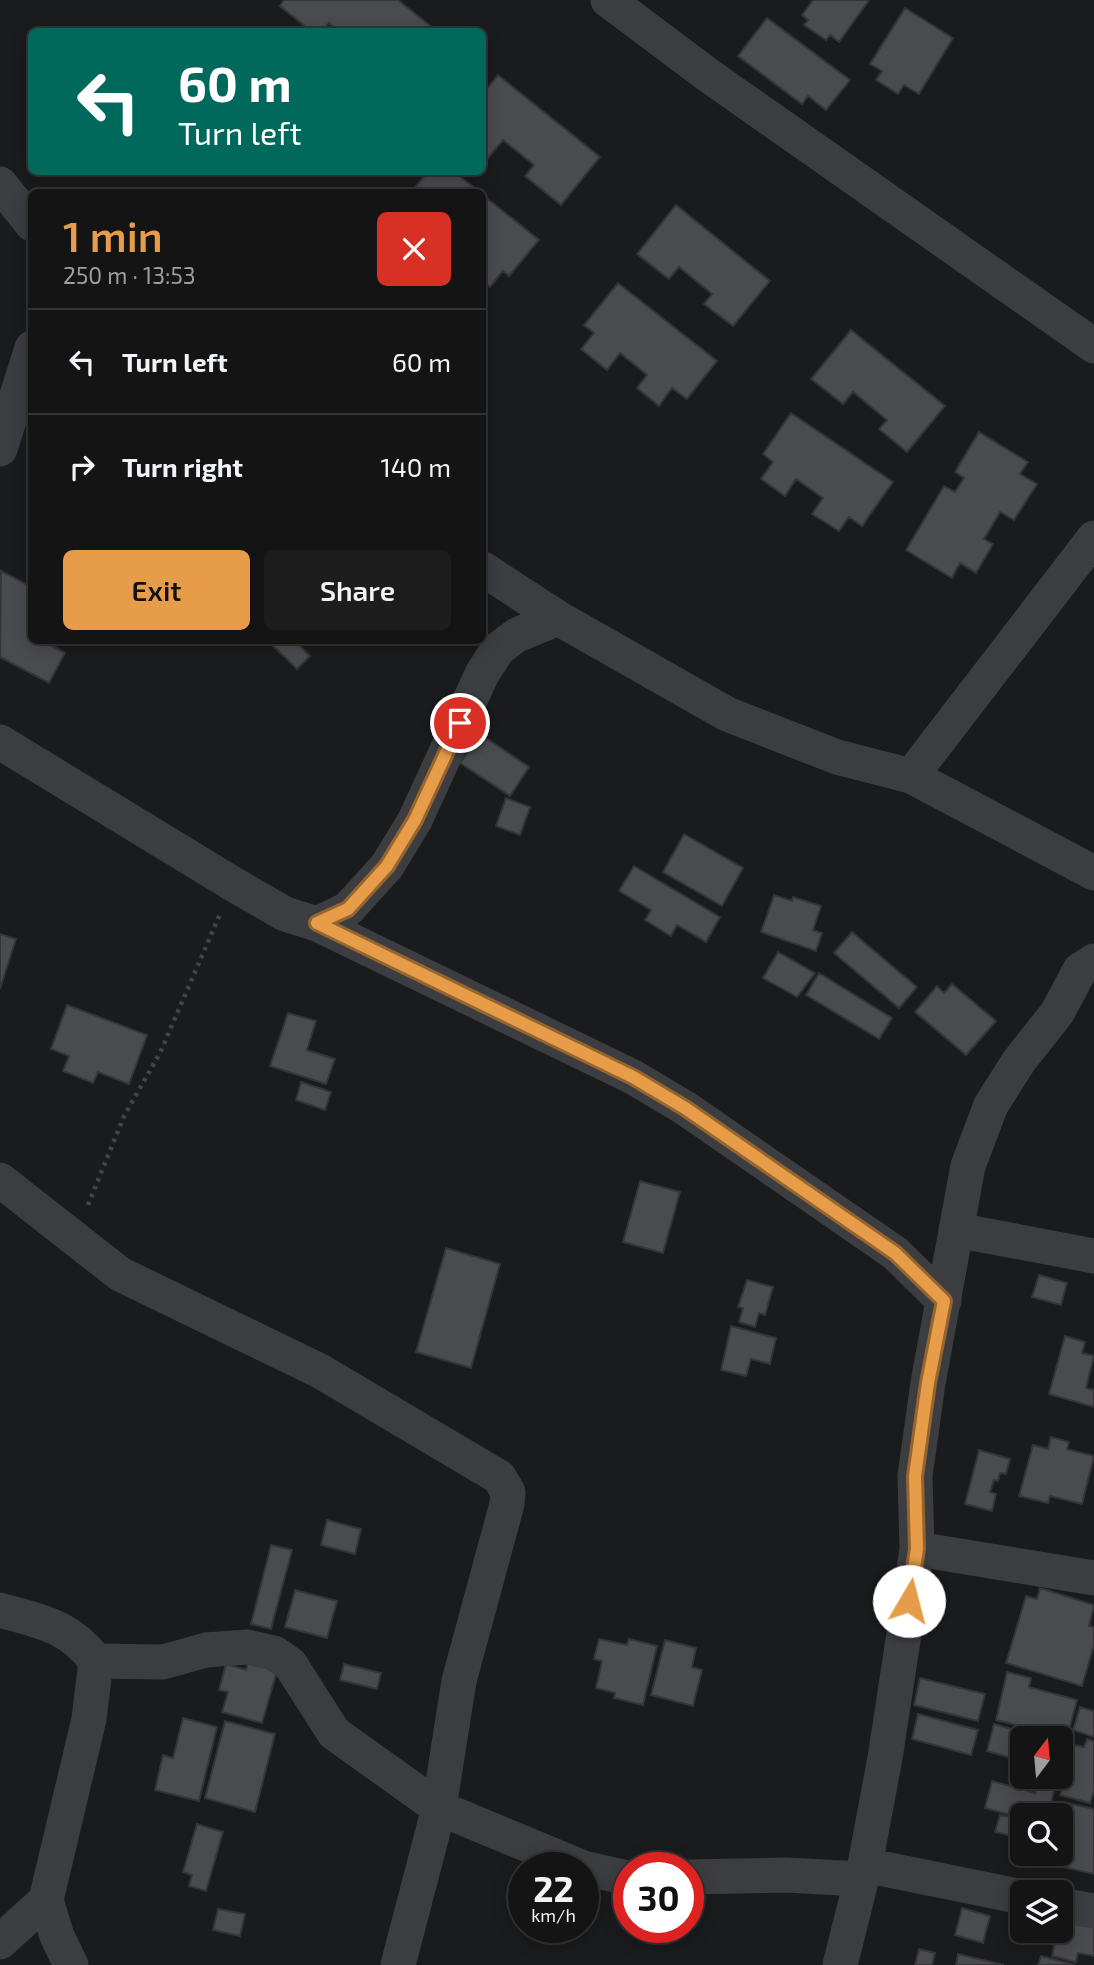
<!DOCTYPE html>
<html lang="en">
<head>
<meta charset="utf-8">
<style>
  body { margin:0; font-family:"Exo 2",sans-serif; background:#1d1d1e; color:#f1f3f6; height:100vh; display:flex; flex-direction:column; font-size:26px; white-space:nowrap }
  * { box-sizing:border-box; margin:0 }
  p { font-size:23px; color:#9d9ea0 }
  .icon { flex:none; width:38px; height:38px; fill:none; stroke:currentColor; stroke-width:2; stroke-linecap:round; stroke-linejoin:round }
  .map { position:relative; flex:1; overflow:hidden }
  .side { position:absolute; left:28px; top:189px; width:458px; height:455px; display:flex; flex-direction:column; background:#141415; border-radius:10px; box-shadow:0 4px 18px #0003,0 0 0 2px #333334 }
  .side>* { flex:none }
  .top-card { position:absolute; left:28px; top:28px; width:458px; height:147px; border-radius:10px; box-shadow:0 4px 18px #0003,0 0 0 2px #333334; background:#00695c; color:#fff; overflow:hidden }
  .needle { width:46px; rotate:16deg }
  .tools { position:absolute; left:1010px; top:1726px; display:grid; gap:14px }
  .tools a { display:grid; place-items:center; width:63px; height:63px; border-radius:10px; background:#141415; box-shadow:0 4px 18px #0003,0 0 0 2px #333334; font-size:35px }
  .speed { position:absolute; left:508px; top:1852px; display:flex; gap:14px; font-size:35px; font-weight:700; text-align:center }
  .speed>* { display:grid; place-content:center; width:91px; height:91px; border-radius:50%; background:#141415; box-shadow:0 4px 18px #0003,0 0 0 2px #333334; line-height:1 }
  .speed small { font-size:18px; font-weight:400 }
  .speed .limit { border:10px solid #d22; background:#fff; color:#111 }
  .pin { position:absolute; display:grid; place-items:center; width:60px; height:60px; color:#fff; margin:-30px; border:4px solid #fff; border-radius:50%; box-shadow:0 2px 7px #0007 }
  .me { position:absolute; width:77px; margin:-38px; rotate:8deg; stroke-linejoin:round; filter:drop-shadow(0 0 5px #0008) }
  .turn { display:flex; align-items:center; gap:24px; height:147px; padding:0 35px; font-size:32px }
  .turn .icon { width:91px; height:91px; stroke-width:2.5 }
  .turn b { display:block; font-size:49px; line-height:60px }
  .round { display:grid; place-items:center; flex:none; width:74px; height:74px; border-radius:10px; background:#1d1d1e }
  .summary { display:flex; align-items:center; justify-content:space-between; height:119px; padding:0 35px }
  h1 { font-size:42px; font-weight:600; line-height:52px; color:#e69c48 }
  .button { display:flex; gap:14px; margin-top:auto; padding:14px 35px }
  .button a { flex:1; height:80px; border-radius:10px; background:#e69c48; color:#111; font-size:28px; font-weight:600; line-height:80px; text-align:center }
  .button a+a { background:#1d1d1e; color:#f1f3f6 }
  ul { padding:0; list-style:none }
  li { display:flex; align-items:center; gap:21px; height:105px; padding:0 35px; border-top:2px solid #333334 }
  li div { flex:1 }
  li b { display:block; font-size:26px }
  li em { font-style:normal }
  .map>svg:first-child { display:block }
</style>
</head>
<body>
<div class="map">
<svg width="1094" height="1965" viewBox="0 0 1094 1965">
  <rect width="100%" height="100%" fill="#1a1b1c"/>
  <!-- building -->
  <path fill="#494b4f" stroke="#353538" stroke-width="2" d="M284,0H398L433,28L431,32H339L329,23L322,32H312L280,6Z
    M813,0H869L839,42L830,35L826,40L804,25L808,20L802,15Z
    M905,8L953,38L919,94L904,85L898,94L876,80L882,71L870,64Z
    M767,18L850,80L826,110L808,96L802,104L738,56Z
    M498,75L600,157L561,205L525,176L534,165L503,140L488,158L483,154V94Z
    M428,172H454L480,192H411Z
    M483,195L539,240L509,276L503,271L490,287L483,281Z
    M676,205L770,281L733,326L704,304L712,294L679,267L669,279L637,254Z
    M618,283L717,361L687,399L672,388L659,406L637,388L647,375L620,353L607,370L581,349L594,333L584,325Z
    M851,330L945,406L907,452L879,429L887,420L853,392L843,404L811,379Z
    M791,413L893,482L862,526L849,517L839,531L812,514L823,498L796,479L785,496L761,479L773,462L763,454Z
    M979,432L1028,462L1020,474L1037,484L1014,520L1000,512L984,539L993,544L976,573L960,563L952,578L906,550L944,486L955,492L964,478L955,472Z
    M1,571L32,587V640H41L65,653L49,683L0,657Z
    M294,640L310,656L297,669L269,642Z
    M480,734L529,767L510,796L460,763Z
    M506,798L530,807L520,835L496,826Z
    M684,834L743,868L722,906L663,872Z
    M634,866L720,917L706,942L677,925L671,936L645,920L651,910L619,891Z
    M774,895L792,901L793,897L821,906L813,930L822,933L816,951L761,932Z
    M852,932L917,987L899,1008L834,953Z
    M0,934L16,939L0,989Z
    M778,952L815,973L797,997L763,978Z
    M819,973L892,1018L879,1039L806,995Z
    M952,984L996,1021L966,1055L915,1012L937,986L944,993Z
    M67,1005L147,1035L129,1084L98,1072L93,1083L63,1071L69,1056L51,1049Z
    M288,1013L316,1021L307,1050L335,1059L326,1084L270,1066Z
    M301,1082L331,1092L325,1110L296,1100Z
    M640,1181L680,1192L663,1253L623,1242Z
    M446,1248L500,1264L471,1368L416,1352Z
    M1039,1275L1067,1283L1061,1305L1032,1297Z
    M747,1280L773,1287L765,1315L759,1313L755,1327L739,1322L743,1308L738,1307Z
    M731,1326L776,1338L770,1364L751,1359L746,1376L721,1370Z
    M1065,1336L1085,1342L1082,1353L1094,1356L1086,1388L1094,1390V1407L1049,1394Z
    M1051,1437L1069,1442L1067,1449L1094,1456L1082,1504L1050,1496L1048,1503L1019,1496L1033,1445L1048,1449Z
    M979,1450L1010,1459L1006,1474L1000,1473L998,1481L994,1480L990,1492L996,1494L992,1511L965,1504Z
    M327,1520L361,1529L355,1554L321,1545Z
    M271,1545L292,1550L271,1629L251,1624Z
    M1040,1588L1094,1605L1089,1626L1094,1627V1645L1082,1686L1006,1663L1026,1596L1037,1599Z
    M295,1590L337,1601L327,1638L285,1627Z
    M599,1639L627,1645L629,1639L657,1646L643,1705L614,1698L615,1693L596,1688L602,1661L594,1659Z
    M665,1640L696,1648L692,1667L702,1670L693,1706L651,1695Z
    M251,1652L280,1661L262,1723L222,1712L228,1692L219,1690L226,1664L246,1670Z
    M344,1664L381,1673L377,1689L340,1680Z
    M1007,1672L1031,1678L1029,1687L1077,1700L1067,1738L996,1720Z
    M920,1678L985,1694L978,1721L914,1705Z
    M1080,1707L1094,1711V1737L1073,1730Z
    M918,1714L978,1730L971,1755L912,1739Z
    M183,1718L217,1727L199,1801L155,1790L163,1755L173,1758Z
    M225,1721L275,1734L255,1812L205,1798Z
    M994,1724L1044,1738H1022V1761L987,1751Z
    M1087,1739L1094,1741V1791L1090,1803L1060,1795L1074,1745L1084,1747Z
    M1060,1742L1067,1744L1060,1768Z
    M1040,1776H1058L1048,1815H1022V1818L985,1808L992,1781L1035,1793Z
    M1063,1802L1094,1809V1874L1050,1864L1052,1853H1060Z
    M1000,1815L1022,1820V1838L995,1832Z
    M197,1824L223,1832L206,1891L189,1886L192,1875L183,1872Z
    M1022,1839V1853H1047L1045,1863L1018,1857Z
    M962,1908L990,1916L983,1943L955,1935Z
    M218,1909L245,1914L240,1936L213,1930Z
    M1060,1919L1094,1920V1956L1078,1953L1076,1962L1052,1956Z
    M919,1949L935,1953L932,1965H915Z
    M958,1954L1004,1965H956Z
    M1041,1956L1075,1965H1038Z"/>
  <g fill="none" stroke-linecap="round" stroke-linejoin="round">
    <!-- path -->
    <path stroke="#424448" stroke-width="4.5" stroke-dasharray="3.5 5" stroke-linecap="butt" d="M88,1205L124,1116L160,1053L220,914"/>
    <!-- minor -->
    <path stroke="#3c3d41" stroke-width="35" d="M608,0L708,75L1094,346
      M0,184L32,224
      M0,449L32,348
      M483,569L558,618L727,714L837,757L911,776L1094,873
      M0,742L233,884L285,914L317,924L348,909L387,866L415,820L482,674L498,649L517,635L558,618
      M911,776L1094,538
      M317,924L633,1077L685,1108L895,1253L944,1301
      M0,1180L120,1274L320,1371L499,1477L508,1492L507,1504L459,1681L439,1808L398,1965
      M956,1230L1094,1256
      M917,1549L1094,1578
      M0,1610C42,1622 68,1625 96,1661L89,1719L46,1900L57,1936L71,1965
      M96,1661L163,1662L206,1650L247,1647L274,1653L290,1664L334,1733L439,1808L581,1867
      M865,1865L1022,1897
      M583,1868L628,1878
      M688,1877L786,1875L861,1879
      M1060,1905L1094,1911
      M0,1942L46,1900
      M840,1965L865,1865L885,1758L917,1549L915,1476L928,1383L968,1166L991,1105L1019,1061L1057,1013L1080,970L1094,961"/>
  </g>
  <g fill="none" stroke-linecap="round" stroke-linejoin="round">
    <!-- route casing -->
    <g stroke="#96652f" stroke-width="18">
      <path id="route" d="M460,723L415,820L387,866L348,909L317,923L633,1077L685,1108L895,1253L944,1301L928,1383L915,1476L917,1549L909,1601"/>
    </g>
    <!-- route -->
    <use href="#route" stroke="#e69c48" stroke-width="12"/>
  </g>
</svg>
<div class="tools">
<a><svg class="needle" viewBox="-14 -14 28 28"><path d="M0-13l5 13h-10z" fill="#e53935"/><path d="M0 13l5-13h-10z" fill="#9d9ea0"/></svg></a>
<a><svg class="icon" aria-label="search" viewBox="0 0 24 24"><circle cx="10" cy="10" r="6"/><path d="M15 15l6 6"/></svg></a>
<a><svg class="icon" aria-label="layers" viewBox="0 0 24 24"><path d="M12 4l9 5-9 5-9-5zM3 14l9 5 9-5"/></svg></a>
</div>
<div class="speed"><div>22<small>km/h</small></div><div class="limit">30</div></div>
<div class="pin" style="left:460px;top:723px;background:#d93025"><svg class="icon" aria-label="arrive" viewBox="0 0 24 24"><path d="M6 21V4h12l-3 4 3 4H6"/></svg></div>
<svg class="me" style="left:909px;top:1601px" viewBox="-20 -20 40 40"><circle r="19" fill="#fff"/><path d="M0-13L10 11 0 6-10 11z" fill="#e69c48"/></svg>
<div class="top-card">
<div class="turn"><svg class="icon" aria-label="left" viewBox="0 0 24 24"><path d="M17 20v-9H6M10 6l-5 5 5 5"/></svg><div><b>60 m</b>Turn left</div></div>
</div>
<section class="side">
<div class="summary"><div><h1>1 min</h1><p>250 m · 13:53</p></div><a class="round" style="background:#d93025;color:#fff"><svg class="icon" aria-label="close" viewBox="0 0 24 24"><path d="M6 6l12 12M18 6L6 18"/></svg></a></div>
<ul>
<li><svg class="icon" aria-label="left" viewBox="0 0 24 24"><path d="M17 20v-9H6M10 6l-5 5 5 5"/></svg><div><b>Turn left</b></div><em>60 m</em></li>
<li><svg class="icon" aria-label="right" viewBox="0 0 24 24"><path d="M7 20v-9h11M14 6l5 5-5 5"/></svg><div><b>Turn right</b></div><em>140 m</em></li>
</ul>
<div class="button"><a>Exit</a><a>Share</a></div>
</section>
</div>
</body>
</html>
